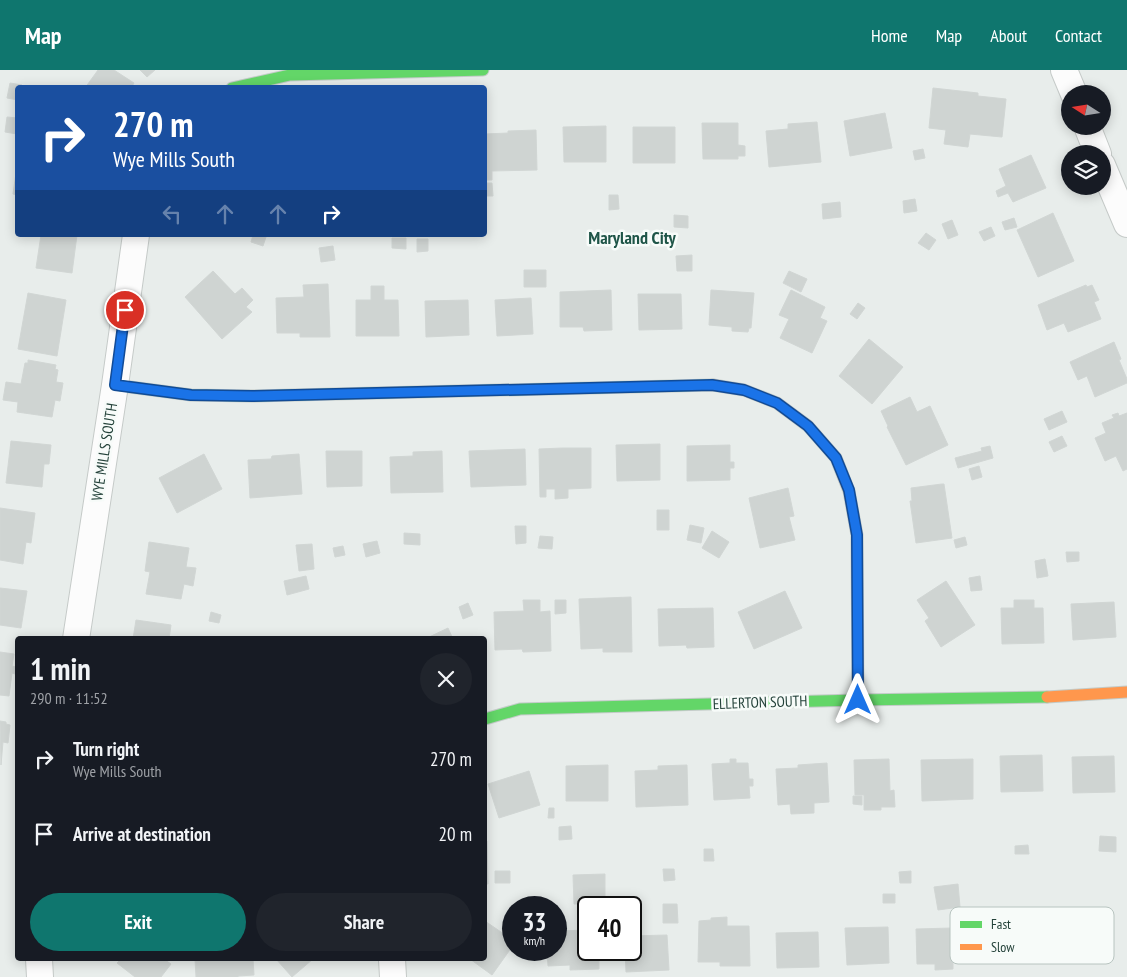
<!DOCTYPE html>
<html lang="en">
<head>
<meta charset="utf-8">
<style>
  body { margin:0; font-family:"PT Sans Narrow",sans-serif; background:#20242c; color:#f1f3f6; height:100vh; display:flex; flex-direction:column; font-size:19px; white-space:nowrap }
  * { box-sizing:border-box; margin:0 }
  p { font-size:16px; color:#9ea1a6 }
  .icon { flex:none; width:28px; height:28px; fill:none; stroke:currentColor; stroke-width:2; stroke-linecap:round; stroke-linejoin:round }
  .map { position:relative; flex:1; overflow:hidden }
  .panel { position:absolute; left:15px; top:566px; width:472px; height:325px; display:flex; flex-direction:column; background:#171b24; border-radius:5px; box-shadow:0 2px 12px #0003 }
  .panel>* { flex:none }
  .banner { position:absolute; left:15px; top:15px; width:472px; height:152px; border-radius:5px; box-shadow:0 2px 12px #0003; background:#1a4fa0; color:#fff; overflow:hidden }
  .needle { width:32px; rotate:282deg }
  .fabs { position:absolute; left:1061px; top:15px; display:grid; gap:10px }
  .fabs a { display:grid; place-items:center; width:50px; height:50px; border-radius:50%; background:#171b24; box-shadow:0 2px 12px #0003; font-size:25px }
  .speed { position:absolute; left:502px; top:826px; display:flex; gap:10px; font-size:25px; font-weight:700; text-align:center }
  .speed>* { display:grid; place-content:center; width:65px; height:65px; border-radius:50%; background:#171b24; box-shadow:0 2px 12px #0003; line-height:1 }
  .speed small { font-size:12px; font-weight:400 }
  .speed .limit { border:2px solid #111; border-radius:8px; background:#fff; color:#111 }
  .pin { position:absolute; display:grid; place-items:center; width:42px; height:42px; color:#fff; margin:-21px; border:2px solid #fff; border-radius:50%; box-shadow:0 1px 5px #0007 }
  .me { position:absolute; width:55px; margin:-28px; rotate:0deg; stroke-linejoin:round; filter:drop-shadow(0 0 4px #0008) }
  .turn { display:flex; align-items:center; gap:18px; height:105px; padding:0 15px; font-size:22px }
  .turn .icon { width:65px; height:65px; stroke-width:2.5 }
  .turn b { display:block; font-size:35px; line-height:42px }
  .lanes { display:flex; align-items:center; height:48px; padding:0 15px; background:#0003; justify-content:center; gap:25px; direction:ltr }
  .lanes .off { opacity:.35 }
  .round { display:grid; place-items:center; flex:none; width:52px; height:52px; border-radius:26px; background:#20242c }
  .summary { display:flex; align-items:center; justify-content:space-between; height:85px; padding:0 15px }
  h1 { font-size:30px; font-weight:600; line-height:38px }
  .primary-button { display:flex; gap:10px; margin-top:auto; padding:10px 15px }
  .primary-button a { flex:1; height:58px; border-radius:30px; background:#0f766e; color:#fff; font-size:20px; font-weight:600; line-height:58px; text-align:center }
  .primary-button a+a { background:#20242c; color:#f1f3f6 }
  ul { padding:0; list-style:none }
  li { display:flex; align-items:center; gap:15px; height:75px; padding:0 15px }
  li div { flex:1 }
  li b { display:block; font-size:19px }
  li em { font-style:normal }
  header { display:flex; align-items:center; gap:30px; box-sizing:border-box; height:70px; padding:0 25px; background:#0f766e; color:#fff }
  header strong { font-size:24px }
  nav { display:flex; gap:28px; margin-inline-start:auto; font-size:18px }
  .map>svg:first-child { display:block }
</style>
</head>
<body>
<header>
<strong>Map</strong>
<nav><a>Home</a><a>Map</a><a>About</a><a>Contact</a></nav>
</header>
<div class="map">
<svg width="1127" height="907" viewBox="0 0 1127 907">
  <rect width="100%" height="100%" fill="#e8edeb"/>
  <!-- building -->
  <path fill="#cfd4d2" stroke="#d1d6d4" d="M98,0H114L134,13L131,18H85Z
    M140,0H155L147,7Z
    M10,13L22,15V18H18V30L7,28Z
    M933,18L978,23V26L1006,29L1002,67L970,64L968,77L944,74L946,60L929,58Z
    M885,43L892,78L850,86L844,51Z
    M7,47L18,48L17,64L5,62Z
    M817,52L821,92L769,97L766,61L788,59V54Z
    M702,53H738V75L745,76V86H738V89H703Z
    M606,56V92H564L563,57Z
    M633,57H675V93H633Z
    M536,60L537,100L492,101V110H485V64L508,63V61Z
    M923,79L925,88L915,90L913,81Z
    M1031,85L1046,118L1013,132L1008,123L998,127L996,121L1006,116L999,99Z
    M17,96H18V125L13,124Z
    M485,113H492L493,126H485Z
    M609,125H618L619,139L609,140Z
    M915,129L917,141L904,143L903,131Z
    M840,132L841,147L823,149L822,134Z
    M1053,143L1074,191L1038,207L1017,160Z
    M674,145L688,146V158L674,157Z
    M1014,148L1017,157L1005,160L1002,152Z
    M952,150L958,165L948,169L942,154Z
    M991,157L995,166L984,171L979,162Z
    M926,163L936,170L929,180L918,173Z
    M41,165H77L72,203L36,198Z
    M253,165L266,167L263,176L251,172Z
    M392,168H406V179L392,178Z
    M417,169H428V181L417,182Z
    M333,176L335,190L321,192L319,178Z
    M692,185V201H677L676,186Z
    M524,200H546V217H524Z
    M213,201L235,224L242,218L253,230L246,237L252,242L222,269L185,227Z
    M789,201L807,209L801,222L783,213Z
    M328,214L330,267H300V263H277L276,228L304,227L303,215Z
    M1086,215L1087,217L1092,215L1099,230L1094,232L1101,249L1068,262L1064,253L1047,260L1038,235Z
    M371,216H384V230H398L399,266H356V230H371Z
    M611,220L612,260L584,261L583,257H560V222Z
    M711,220L754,223L751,258H749L748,262L732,261V257L709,255Z
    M791,220L825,237L820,248L827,251L812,283L780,268L789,249L779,245Z
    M28,223L66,230L57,286L18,279Z
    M638,224H681L682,259L639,260Z
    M531,228L533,264L497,266L495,230Z
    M468,230L469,265L426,267L425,231Z
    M858,233L865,238L857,249L850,244Z
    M869,269L903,297L872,334L839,306Z
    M1114,272L1121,289L1119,290L1127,309V313L1095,327L1087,306L1078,310L1070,292Z
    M28,290L56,295L55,299L58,300L56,312L63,313L60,331L55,330L52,347L17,342L18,332L3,330L6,312L21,314L25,293H28Z
    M910,327L917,342L930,336L948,375L906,395L887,357L888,356L881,341Z
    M1062,341L1067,352L1049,360L1044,349Z
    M1118,343L1119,346L1127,343V399L1123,401L1116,386L1105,391L1095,368L1106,363L1102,353L1114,348L1112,345Z
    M1062,366L1067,376L1054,382L1049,372Z
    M11,371L51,375L49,394H44L42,417L6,413Z
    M660,374V410L617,411L616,375Z
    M730,375V392H734V398H730V410L687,411V376Z
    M990,376L993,388L958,398L955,388L982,381L981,378Z
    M563,378H591V418L568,419V428L555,429V419H546V427H540L539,379Z
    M525,379L526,415L471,417L469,381Z
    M326,381H362V416L327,417Z
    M442,381L443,422L391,423L390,387L413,386V382Z
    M204,384L222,419L177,443L159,408Z
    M299,384L302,424L250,428L248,390L271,389L272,386Z
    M979,396L982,407L972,410L969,399Z
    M942,414H944L952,468L916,473L910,431H912L911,418Z
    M788,418L794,446L789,447L795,470L760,478L749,428Z
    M0,438L35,443L31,473L26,472L23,494L0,490Z
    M657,440H669V460H657Z
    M690,455L704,458L701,473L687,470Z
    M515,456H526V473L516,474Z
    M712,461L729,472L719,488L702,478Z
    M404,463L420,464V475L404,474Z
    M540,466L553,467L552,479L538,478Z
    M965,467L967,475L956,478L954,470Z
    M377,471L380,483L366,487L363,474Z
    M149,472L189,478L186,497L196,498L193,516L184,514L181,529L146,524L150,502L145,501Z
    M312,474L314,499L299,501L296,475Z
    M343,476L345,485L335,487L333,478Z
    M1066,482H1079V491L1067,492Z
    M1045,489L1048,506L1037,508L1035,491Z
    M306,506L309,519L287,525L284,511Z
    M980,506L982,520L971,521L969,508Z
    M946,511L975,555L941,577L925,551L929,548L917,530Z
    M0,518L27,521L21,558L0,555Z
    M785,521L802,558L754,579L738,542Z
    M631,527L632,582H603V578L581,579L579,529Z
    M523,530H540V542L550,541L551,581L523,582L522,579L495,580L494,542L524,541Z
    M555,530H566V543L555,544Z
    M1014,530H1034V538H1043L1044,573L1002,574L1001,538H1014Z
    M1114,532L1116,567L1073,570L1071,534Z
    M468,533L473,545L463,549L459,537Z
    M713,538L714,577L687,578L686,575L659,576L658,539Z
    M211,542L221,545L219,553L209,551Z
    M136,550L171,555L169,569H133Z
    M448,558L453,569H425Z
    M0,582L14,584L12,596L16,597L15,604L12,603L9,626L0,625Z
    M0,651L6,652V654L10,655L8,673L3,672L1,695Z
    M1042,685L1043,721L1001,722L1000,686Z
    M1114,686L1115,722L1073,723L1072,687Z
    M730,689H736V693H748L749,709H753V716H749L750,728L714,730L712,694L730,693Z
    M889,689L890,721L894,720L895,737H881V740H864V725H855L854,690Z
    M973,689V729L922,731L921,690Z
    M827,693L829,732L814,733V743L791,744L790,734L778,735L776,699L798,698V695Z
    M608,695V731H566V696Z
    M687,695L688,735L636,737L635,701L658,700V696Z
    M529,701L540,735L499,748L488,714Z
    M853,726H862V735L853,734Z
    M549,738H554V748H548Z
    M571,756L572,769L559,770V757Z
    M1100,766L1116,767V782L1099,781Z
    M485,771H487L488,814H485Z
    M1028,775L1029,784H1015V776Z
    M704,779H713L714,791H704Z
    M663,799H674L675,810L664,811Z
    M495,801H510V813H495Z
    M911,801V813H900L899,802Z
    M605,804V833L574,834L573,805Z
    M958,814L960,837L938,840L934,817Z
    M883,824H895V833H883Z
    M663,834H677L678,853H663Z
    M556,841H558V860H556Z
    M727,847V856H749L750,896H720V892H698L699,851L711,850V848Z
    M485,851L514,871V874L492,905L470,889H485Z
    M888,857L889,893L847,895L845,858Z
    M952,858V862L969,861L970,890H953V899L935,900V894H917L916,859Z
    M589,860V880H599V899L570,900V895L548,896L547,880H556V861Z
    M818,862L819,897L777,898L776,863Z
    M667,865L669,900L626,902L625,880H631V866Z
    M116,889H164L171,894L161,907H135L117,893L119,891Z
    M195,889H253L254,905L238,906V907H196Z
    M276,889H317L315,891L313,889L292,907Z"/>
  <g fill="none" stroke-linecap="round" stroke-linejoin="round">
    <!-- street casing -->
    <g stroke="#c5cac8" stroke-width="28">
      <path id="street" d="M1064,0L1074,24
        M1087,56L1098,84
        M1102,95L1127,154
        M76,569L115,315L136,165
        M39,889L40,907
        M392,889L393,907"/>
    </g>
    <!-- fast casing -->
    <g stroke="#c3cbc8" stroke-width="13">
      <path id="fast" d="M232,18L290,5L483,0
        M115,315L191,325L252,326L713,315
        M485,649L520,639L858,630L1047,627"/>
    </g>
    <!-- slow casing -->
    <g stroke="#c3cbc8" stroke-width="13">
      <path id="slow" d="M713,315L744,320L777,333L808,356L836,388L849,421L857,465L858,630
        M1047,627L1127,622"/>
    </g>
    <!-- street -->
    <use href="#street" stroke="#fcfcfc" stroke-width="26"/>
    <!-- fast -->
    <use href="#fast" stroke="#63d668" stroke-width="11"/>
    <!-- slow -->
    <use href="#slow" stroke="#ff974d" stroke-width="11"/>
  </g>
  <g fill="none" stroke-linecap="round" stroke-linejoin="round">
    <!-- route casing -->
    <g stroke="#114b97" stroke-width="12">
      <path id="route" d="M125,240L115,315L191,325L252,326L712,315L744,320L777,333L808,356L836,388L849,420L857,465L858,630"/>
    </g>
    <!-- route -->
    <use href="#route" stroke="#1a73e8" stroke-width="9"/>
  </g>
  <g text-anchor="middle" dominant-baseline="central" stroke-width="5" stroke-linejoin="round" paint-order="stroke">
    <!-- street labels -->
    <g font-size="15" fill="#24423a" stroke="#f7fbf9">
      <text transform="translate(104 382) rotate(-81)">WYE MILLS SOUTH</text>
      <text transform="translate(760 632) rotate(-2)">ELLERTON SOUTH</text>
    </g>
    <!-- quarter labels -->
    <g font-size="18" font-weight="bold" fill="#1f5548" stroke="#f7fbf9">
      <text x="632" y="167">Maryland City</text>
    </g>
  </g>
  <!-- legend -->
  <rect x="950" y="837" width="164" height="57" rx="8" fill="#f7fbf9" stroke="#b8c4c0" stroke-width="1"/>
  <rect x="960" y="851" width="22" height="7" fill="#63d668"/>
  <rect x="960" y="874" width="22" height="6" fill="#ff974d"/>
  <g font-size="14" fill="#24423a">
    <text x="991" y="859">Fast</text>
    <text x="991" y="882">Slow</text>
  </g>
</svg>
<div class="fabs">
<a><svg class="needle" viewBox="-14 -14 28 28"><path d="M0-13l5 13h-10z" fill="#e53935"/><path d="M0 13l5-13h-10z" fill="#9ea1a6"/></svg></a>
<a><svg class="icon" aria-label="layers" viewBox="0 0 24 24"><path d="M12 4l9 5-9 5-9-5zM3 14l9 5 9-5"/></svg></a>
</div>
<div class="speed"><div>33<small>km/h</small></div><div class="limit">40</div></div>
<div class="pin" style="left:125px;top:240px;background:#d93025"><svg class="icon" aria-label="arrive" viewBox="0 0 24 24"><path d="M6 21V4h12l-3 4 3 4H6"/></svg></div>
<svg class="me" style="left:858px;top:630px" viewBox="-20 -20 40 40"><path d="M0-17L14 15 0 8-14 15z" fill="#1a73e8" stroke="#fff" stroke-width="4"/></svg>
<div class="banner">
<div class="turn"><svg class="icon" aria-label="right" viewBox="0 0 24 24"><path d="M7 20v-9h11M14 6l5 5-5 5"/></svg><div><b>270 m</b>Wye Mills South</div></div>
<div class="lanes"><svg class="icon off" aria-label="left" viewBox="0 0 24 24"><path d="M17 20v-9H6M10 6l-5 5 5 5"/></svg><svg class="icon off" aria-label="ahead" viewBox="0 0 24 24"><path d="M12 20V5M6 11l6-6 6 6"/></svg><svg class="icon off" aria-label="ahead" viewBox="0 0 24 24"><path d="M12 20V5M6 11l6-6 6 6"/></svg><svg class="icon" aria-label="right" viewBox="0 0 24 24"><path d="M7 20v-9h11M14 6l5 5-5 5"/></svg></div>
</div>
<section class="panel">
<div class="summary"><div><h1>1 min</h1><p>290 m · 11:52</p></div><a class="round"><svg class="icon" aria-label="close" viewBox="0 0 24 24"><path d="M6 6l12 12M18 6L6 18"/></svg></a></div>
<ul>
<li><svg class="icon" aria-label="right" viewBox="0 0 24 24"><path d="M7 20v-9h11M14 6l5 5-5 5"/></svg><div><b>Turn right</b><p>Wye Mills South</p></div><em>270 m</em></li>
<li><svg class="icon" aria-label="arrive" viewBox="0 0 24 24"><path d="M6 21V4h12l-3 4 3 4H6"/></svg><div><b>Arrive at destination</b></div><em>20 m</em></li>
</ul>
<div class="primary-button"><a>Exit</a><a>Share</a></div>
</section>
</div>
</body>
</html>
